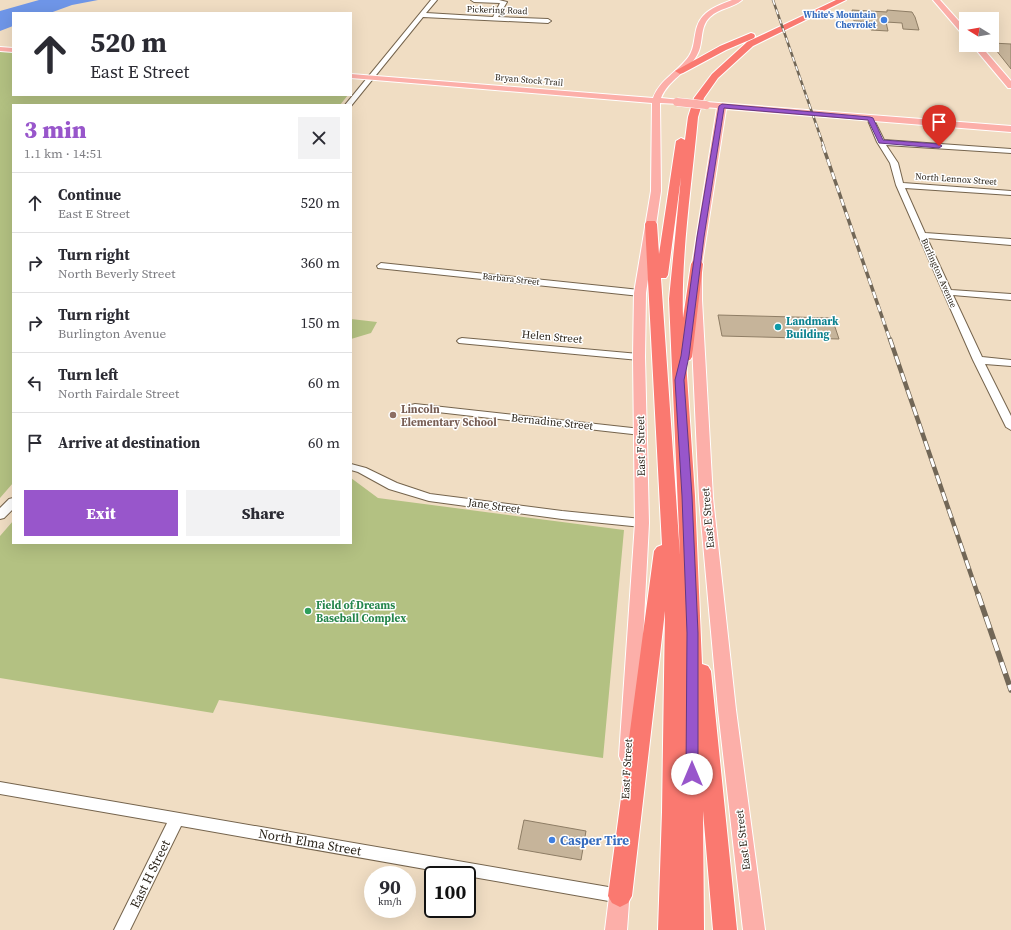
<!DOCTYPE html>
<html lang="en">
<head>
<meta charset="utf-8">
<style>
  body { margin:0; font-family:"Source Serif 4",serif; background:#f2f2f3; color:#2b2b33; height:100vh; display:flex; flex-direction:column; font-size:15px; white-space:nowrap }
  * { box-sizing:border-box; margin:0 }
  p { font-size:13px; color:#7c7c81 }
  .icon { flex:none; width:22px; height:22px; fill:none; stroke:currentColor; stroke-width:2; stroke-linecap:round; stroke-linejoin:round }
  .map { position:relative; flex:1; overflow:hidden }
  .details { position:absolute; left:12px; top:104px; width:340px; height:440px; display:flex; flex-direction:column; background:#fff; border-radius:0px; box-shadow:0 4px 16px #0002 }
  .details>* { flex:none }
  .banner { position:absolute; left:12px; top:12px; width:340px; height:84px; border-radius:0px; box-shadow:0 4px 16px #0002; background:#fff; color:#2b2b33; overflow:hidden }
  .needle { width:26px; rotate:281deg }
  .fabs { position:absolute; left:959px; top:12px; display:grid; gap:8px }
  .fabs a { display:grid; place-items:center; width:40px; height:40px; border-radius:0px; background:#fff; box-shadow:0 4px 16px #0002; font-size:20px }
  .speed { position:absolute; left:364px; top:866px; display:flex; gap:8px; font-size:20px; font-weight:700; text-align:center }
  .speed>* { display:grid; place-content:center; width:52px; height:52px; border-radius:50%; background:#fff; box-shadow:0 4px 16px #0002; line-height:1 }
  .speed small { font-size:10px; font-weight:400 }
  .speed .limit { border:2px solid #111; border-radius:6px; background:#fff; color:#111 }
  .pin { position:absolute; display:grid; place-items:center; width:34px; height:34px; color:#fff; margin:-41px -17px; border-radius:50% 50% 50% 0; rotate:-45deg; box-shadow:0 0 4px #0007 }
  .pin .icon { rotate:45deg }
  .me { position:absolute; width:44px; margin:-22px; rotate:0deg; stroke-linejoin:round; filter:drop-shadow(0 0 3px #0008) }
  .turn { display:flex; align-items:center; gap:14px; height:84px; padding:0 12px; font-size:18px }
  .turn .icon { width:52px; height:52px; stroke-width:2.5 }
  .turn b { display:block; font-size:28px; line-height:34px }
  .round { display:grid; place-items:center; flex:none; width:42px; height:42px; border-radius:0px; background:#f2f2f3 }
  .headline { display:flex; align-items:center; justify-content:space-between; height:68px; padding:0 12px }
  h1 { font-size:24px; font-weight:800; line-height:30px; color:#9856cb }
  .action { display:flex; gap:8px; margin-top:auto; padding:8px 12px }
  .action a { flex:1; height:46px; border-radius:0px; background:#9856cb; color:#fff; font-size:16px; font-weight:800; line-height:46px; text-align:center }
  .action a+a { background:#f2f2f3; color:#2b2b33 }
  ul { padding:0; list-style:none }
  li { display:flex; align-items:center; gap:12px; height:60px; padding:0 12px; border-top:1px solid #e1e1e2 }
  li div { flex:1 }
  li b { display:block; font-size:15px }
  li em { font-style:normal }
  .map>svg:first-child { display:block }
</style>
</head>
<body>
<div class="map">
<svg width="1011" height="930" viewBox="0 0 1011 930">
  <rect width="100%" height="100%" fill="#f0ddc3"/>
  <!-- green -->
  <path fill="#b3c182" d="M0,51L13,52V95H348L340,105H13V483L0,498Z
    M351,319L377,322L371,333L351,339Z
    M351,478L378,498L624,530L603,758L219,700L213,713L0,678V536L13,521V543H351Z"/>
  <!-- water -->
  <path fill="#6f96e8" d="M39,0H98L72,5L50,13H13V26L0,31V11Z"/>
  <!-- building -->
  <path fill="#c6b49a" stroke="#8e7d65" d="M852,10L887,12V10L912,12L915,17L919,30L903,29L902,23L886,22L888,31L871,30L870,22L854,21Z
    M992,43L1011,44V69L992,45Z
    M718,315L832,318L839,339L722,336Z
    M524,820L586,831L581,860L518,849Z"/>
  <g fill="none" stroke-linecap="round" stroke-linejoin="round">
    <!-- minor casing -->
    <g stroke="#75644d" stroke-width="2">
      <path id="minor" d="M431,0H437L426,13L493,17L500,3L474,2L471,0H499L507,2L498,17L548,19L551,21L548,23L423,17L351,106L345,105Z
        M870,116L873,118L884,140L1011,149V153L886,145L898,163L903,183L1011,191V195L905,188L925,233L1011,239V245L927,238L951,290L1011,294V300L953,295L982,357L1011,360V366L985,364L1011,416V430L1006,427L973,360L896,185L890,163L877,142L867,118Z
        M381,263L640,290L644,293L640,296L378,268L377,266Z
        M462,338L639,354L644,357L639,360L459,343L457,341L459,339Z
        M415,404L641,429L646,432L641,435L411,409L410,407L411,405Z
        M351,464L366,468L397,483L430,494L562,511L642,519L646,520L648,523L646,526L642,527L562,519L429,501L389,489L358,472L351,470Z
        M13,498V509L4,518L0,519V508L9,499Z
        M0,782L620,889L626,891L628,896L626,901L620,903L467,876V875H459L181,826L130,930H114L167,823L0,794Z"/>
    </g>
    <!-- major casing -->
    <g stroke="#fff" stroke-width="2">
      <path id="major" d="M732,0H742C733,8 719,8 710,17C699,27 704,44 697,55C688,72 668,80 661,98L680,100L681,102L680,104L660,103L661,191L646,293L645,357L649,523L637,756L635,761L628,763L621,761L619,756L635,523L633,357L634,293L651,191L652,103L351,78V74L653,98C660,79 678,72 689,56C697,44 692,28 703,16C710,8 722,4 732,0Z
        M933,0H940L966,29V35H963Z
        M972,45H980L1011,81V88H1008Z
        M0,47L13,48V52L0,51Z
        M706,102L1011,126V132L726,109L702,264V300L713,498L736,710L765,930H743L718,710L699,498L690,300L692,264L717,108L703,107L702,105L703,103Z
        M620,880L627,883L630,889L627,930H605L610,889L613,883Z"/>
    </g>
    <!-- highway casing -->
    <g stroke="#fff" stroke-width="2">
      <path id="highway" d="M836,0H846L753,46L718,78L704,98L698,117C692,183 681,253 683,318L691,264L693,261H701L703,264L692,357L690,360L686,361L695,496L702,664L708,666L711,671L737,930H713L703,811L704,930H658L662,812L665,611L632,896L628,903L620,907L612,903L608,896L654,551L657,547L662,545L645,224L647,221H655L657,224L659,254L676,141L681,138L685,140L688,117L694,98L712,74L747,42ZM681,177L669,299L680,555L661,278H666L668,275Z
        M751,33L754,34L755,36L754,38L726,50L683,73L680,74L675,71L720,46Z"/>
    </g>
    <!-- minor -->
    <use href="#minor" fill="#fff" fill-rule="evenodd"/>
    <!-- major -->
    <use href="#major" fill="#fcafa9" fill-rule="evenodd"/>
    <!-- highway -->
    <use href="#highway" fill="#fa7970" fill-rule="evenodd"/>
    <!-- rail-far3 casing -->
    <g stroke="#726757" stroke-width="2.5">
      <path id="rail-far3" d="M773,0L824,147"/>
    </g>
    <!-- rail-far2 casing -->
    <g stroke="#726757" stroke-width="3.5">
      <path id="rail-far2" d="M823,146L890,340"/>
    </g>
    <!-- rail-far1 casing -->
    <g stroke="#726757" stroke-width="4.5">
      <path id="rail-far1" d="M890,339L978,595"/>
    </g>
    <!-- rail casing -->
    <g stroke="#726757" stroke-width="5.5">
      <path id="rail" d="M978,594L1011,690"/>
    </g>
    <!-- rail-far3 -->
    <use href="#rail-far3" stroke="#fff" stroke-width="1.5" stroke-dasharray="5" stroke-linecap="butt"/>
    <!-- rail-far2 -->
    <use href="#rail-far2" stroke="#fff" stroke-width="2.5" stroke-dasharray="7" stroke-linecap="butt"/>
    <!-- rail-far1 -->
    <use href="#rail-far1" stroke="#fff" stroke-width="3" stroke-dasharray="9" stroke-linecap="butt"/>
    <!-- rail -->
    <use href="#rail" stroke="#fff" stroke-width="4" stroke-dasharray="12" stroke-linecap="butt"/>
    <!-- major-bridge casing -->
    <g stroke="#fff" stroke-width="9" stroke-linecap="butt">
      <path id="major-bridge" d="M677,102L706,105"/>
    </g>
    <!-- major-bridge -->
    <use href="#major-bridge" stroke="#fcafa9" stroke-width="8"/>
  </g>
  <!-- route -->
  <path fill="#9856cb" stroke="#633884" d="M722,104L870,117L873,118L883,140L939,144L942,146L939,148L879,143L868,120L724,108L704,237L689,356L684,380L692,496L698,633V774L696,777L692,779L688,777L686,774L687,633L682,496L675,380L681,356L697,237L719,106Z"/>
  <!-- markers -->
  <g fill="#3f7fe0" stroke="#fff" stroke-width="1.5">
    <circle cx="884" cy="20" r="4"/>
    <circle cx="552" cy="840" r="4"/>
  </g>
  <circle fill="#0f9aa8" stroke="#fff" stroke-width="1.5" cx="778" cy="327" r="4"/>
  <circle fill="#8d6e63" stroke="#fff" stroke-width="1.5" cx="393" cy="415" r="4"/>
  <circle fill="#2e9e5b" stroke="#fff" stroke-width="1.5" cx="308" cy="611" r="4"/>
  <g text-anchor="middle" dominant-baseline="central" stroke-width="3" stroke-linejoin="round" paint-order="stroke">
    <!-- far-street labels -->
    <g font-size="9" fill="#2a2319" stroke="#fff">
      <text transform="translate(497 10) rotate(2)">Pickering Road</text>
      <text transform="translate(529 80) rotate(5)">Bryan Stock Trail</text>
      <text transform="translate(956 179) rotate(4)">North Lennox Street</text>
      <text transform="translate(939 273) rotate(66)">Burlington Avenue</text>
      <text transform="translate(511 279) rotate(6)">Barbara Street</text>
    </g>
    <!-- far-shop labels -->
    <g font-size="9" font-weight="bold" fill="#366cbe" stroke="#fff" text-anchor="end">
      <text x="876" y="15">White's Mountain<tspan x="876" dy="10">Chevrolet</tspan></text>
    </g>
    <!-- culture labels -->
    <g font-size="11" font-weight="bold" fill="#0d838f" stroke="#fff" text-anchor="start">
      <text x="786" y="321">Landmark<tspan x="786" dy="13">Building</tspan></text>
    </g>
    <!-- street labels -->
    <g font-size="11" fill="#2a2319" stroke="#fff">
      <text transform="translate(552 337) rotate(5)">Helen Street</text>
      <text transform="translate(552 422) rotate(6)">Bernadine Street</text>
      <text transform="translate(641 446) rotate(-91)">East F Street</text>
      <text transform="translate(494 506) rotate(8)">Jane Street</text>
      <text transform="translate(708 518) rotate(-95)">East E Street</text>
      <text transform="translate(627 769) rotate(-87)">East F Street</text>
      <text transform="translate(743 840) rotate(-97)">East E Street</text>
    </g>
    <!-- education labels -->
    <g font-size="11" font-weight="bold" fill="#785e54" stroke="#fff" text-anchor="start">
      <text x="401" y="409">Lincoln<tspan x="401" dy="13">Elementary School</tspan></text>
    </g>
    <!-- leisure labels -->
    <g font-size="11" font-weight="bold" fill="#27864d" stroke="#fff" text-anchor="start">
      <text x="316" y="605">Field of Dreams<tspan x="316" dy="13">Baseball Complex</tspan></text>
    </g>
    <!-- near-shop labels -->
    <g font-size="13" font-weight="bold" fill="#366cbe" stroke="#fff" text-anchor="start">
      <text x="560" y="840">Casper Tire</text>
    </g>
    <!-- near-street labels -->
    <g font-size="13" fill="#2a2319" stroke="#fff">
      <text transform="translate(310 842) rotate(10)">North Elma Street</text>
      <text transform="translate(150 874) rotate(-64)">East H Street</text>
    </g>
  </g>
</svg>
<div class="fabs">
<a><svg class="needle" viewBox="-14 -14 28 28"><path d="M0-13l5 13h-10z" fill="#e53935"/><path d="M0 13l5-13h-10z" fill="#7c7c81"/></svg></a>
</div>
<div class="speed"><div>90<small>km/h</small></div><div class="limit">100</div></div>
<div class="pin" style="left:939px;top:146px;background:#d93025"><svg class="icon" aria-label="arrive" viewBox="0 0 24 24"><path d="M6 21V4h12l-3 4 3 4H6"/></svg></div>
<svg class="me" style="left:692px;top:774px" viewBox="-20 -20 40 40"><circle r="19" fill="#fff"/><path d="M0-13L10 11 0 6-10 11z" fill="#9856cb"/></svg>
<div class="banner">
<div class="turn"><svg class="icon" aria-label="ahead" viewBox="0 0 24 24"><path d="M12 20V5M6 11l6-6 6 6"/></svg><div><b>520 m</b>East E Street</div></div>
</div>
<section class="details">
<div class="headline"><div><h1>3 min</h1><p>1.1 km · 14:51</p></div><a class="round"><svg class="icon" aria-label="close" viewBox="0 0 24 24"><path d="M6 6l12 12M18 6L6 18"/></svg></a></div>
<ul>
<li><svg class="icon" aria-label="ahead" viewBox="0 0 24 24"><path d="M12 20V5M6 11l6-6 6 6"/></svg><div><b>Continue</b><p>East E Street</p></div><em>520 m</em></li>
<li><svg class="icon" aria-label="right" viewBox="0 0 24 24"><path d="M7 20v-9h11M14 6l5 5-5 5"/></svg><div><b>Turn right</b><p>North Beverly Street</p></div><em>360 m</em></li>
<li><svg class="icon" aria-label="right" viewBox="0 0 24 24"><path d="M7 20v-9h11M14 6l5 5-5 5"/></svg><div><b>Turn right</b><p>Burlington Avenue</p></div><em>150 m</em></li>
<li><svg class="icon" aria-label="left" viewBox="0 0 24 24"><path d="M17 20v-9H6M10 6l-5 5 5 5"/></svg><div><b>Turn left</b><p>North Fairdale Street</p></div><em>60 m</em></li>
<li><svg class="icon" aria-label="arrive" viewBox="0 0 24 24"><path d="M6 21V4h12l-3 4 3 4H6"/></svg><div><b>Arrive at destination</b></div><em>60 m</em></li>
</ul>
<div class="action"><a>Exit</a><a>Share</a></div>
</section>
</div>
</body>
</html>
